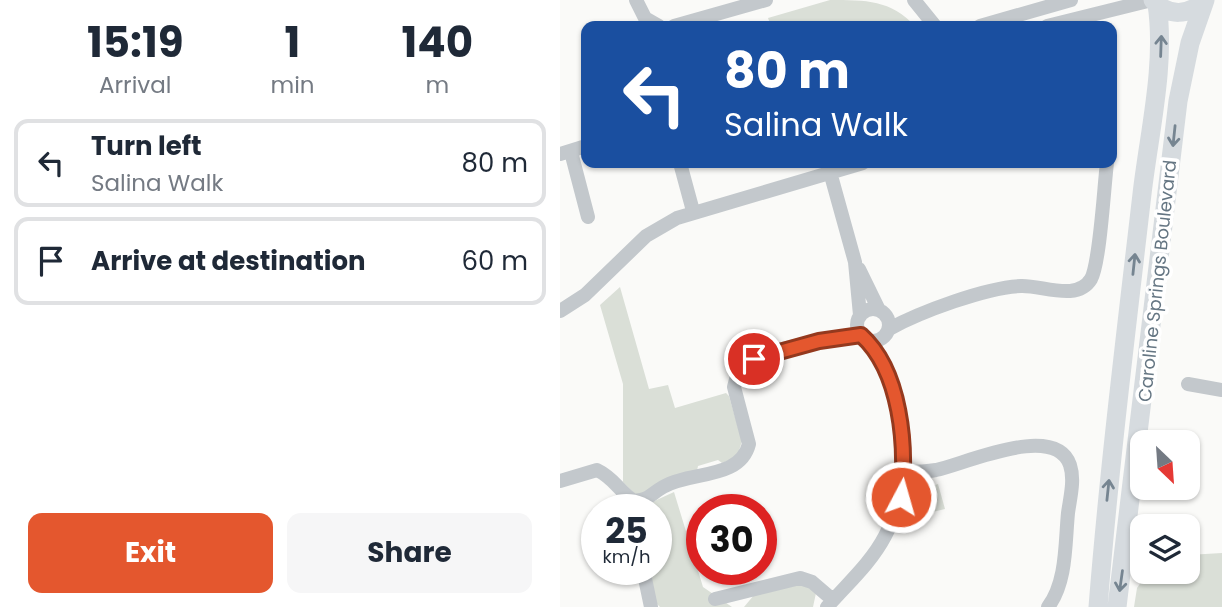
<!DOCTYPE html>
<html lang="en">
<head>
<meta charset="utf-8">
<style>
  body { margin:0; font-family:Poppins,sans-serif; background:#f6f6f7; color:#1f2937; height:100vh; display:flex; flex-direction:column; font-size:26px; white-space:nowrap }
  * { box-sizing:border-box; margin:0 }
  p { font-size:23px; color:#747a83 }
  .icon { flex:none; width:38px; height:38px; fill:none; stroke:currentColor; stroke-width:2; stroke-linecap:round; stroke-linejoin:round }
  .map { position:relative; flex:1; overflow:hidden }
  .side { display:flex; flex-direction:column; background:#fff; width:560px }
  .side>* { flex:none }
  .hud { position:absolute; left:21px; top:21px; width:536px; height:147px; border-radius:14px; box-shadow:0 2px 5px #0004; background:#1a4fa0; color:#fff; overflow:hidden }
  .needle { width:46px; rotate:155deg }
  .tools { position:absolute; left:570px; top:430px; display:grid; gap:14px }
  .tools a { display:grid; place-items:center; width:70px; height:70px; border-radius:14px; background:#fff; box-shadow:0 2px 5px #0004; font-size:35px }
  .speed { position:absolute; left:21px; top:494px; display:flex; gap:14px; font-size:35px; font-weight:700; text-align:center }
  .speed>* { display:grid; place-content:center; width:91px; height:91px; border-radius:50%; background:#fff; box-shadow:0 2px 5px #0004; line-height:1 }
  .speed small { font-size:18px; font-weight:400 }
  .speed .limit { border:10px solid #d22; background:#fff; color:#111 }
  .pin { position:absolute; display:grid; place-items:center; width:60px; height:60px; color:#fff; margin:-30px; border:4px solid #fff; border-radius:50%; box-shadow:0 2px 7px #0007 }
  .me { position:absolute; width:77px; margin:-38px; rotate:6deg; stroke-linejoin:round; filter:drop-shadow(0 0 5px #0008) }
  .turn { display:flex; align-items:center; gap:24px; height:147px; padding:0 28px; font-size:32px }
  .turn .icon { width:91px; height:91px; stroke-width:2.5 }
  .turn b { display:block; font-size:49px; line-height:60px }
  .eta { display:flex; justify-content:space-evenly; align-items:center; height:119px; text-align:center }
  .eta b { font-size:42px; font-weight:700; line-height:49px }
  .primary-button { display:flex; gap:14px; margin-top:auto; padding:14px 28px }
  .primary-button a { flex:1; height:80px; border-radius:14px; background:#e4572e; color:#fff; font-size:28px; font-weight:700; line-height:80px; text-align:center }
  .primary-button a+a { background:#f6f6f7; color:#1f2937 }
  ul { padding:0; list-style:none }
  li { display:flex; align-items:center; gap:21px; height:88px; margin:0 14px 10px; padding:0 14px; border:4px solid #e0e1e3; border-radius:14px }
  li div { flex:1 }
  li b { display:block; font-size:26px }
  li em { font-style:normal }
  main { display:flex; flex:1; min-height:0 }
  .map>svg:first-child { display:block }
</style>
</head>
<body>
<main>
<section class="side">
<div class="eta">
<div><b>15:19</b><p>Arrival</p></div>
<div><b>1</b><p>min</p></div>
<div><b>140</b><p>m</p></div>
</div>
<ul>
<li><svg class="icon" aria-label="left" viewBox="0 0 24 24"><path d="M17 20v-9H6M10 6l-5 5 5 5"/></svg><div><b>Turn left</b><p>Salina Walk</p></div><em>80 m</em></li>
<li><svg class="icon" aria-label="arrive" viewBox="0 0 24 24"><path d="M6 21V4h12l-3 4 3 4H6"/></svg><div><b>Arrive at destination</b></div><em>60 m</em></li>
</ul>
<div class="primary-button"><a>Exit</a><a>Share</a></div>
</section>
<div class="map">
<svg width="662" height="607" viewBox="0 0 662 607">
  <rect width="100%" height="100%" fill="#fafaf8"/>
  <!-- green -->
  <path fill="#dadfd7" d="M270,0C306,0 331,0 355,26H211L208,18Z
    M60,287L89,389L108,385L115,408L166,393L169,396L182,441L177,457L162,463L158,460L138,466L137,471L77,496L63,482V384L40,305Z
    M378,484L385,509L352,517L360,490Z
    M114,492L143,587L172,607H100L96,603L88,569H96V509H77Z
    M662,553V607H574L577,588L588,572H628V555Z
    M247,583L256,593L253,607H184L194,595Z"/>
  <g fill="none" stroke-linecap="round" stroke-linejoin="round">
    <!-- street -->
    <path stroke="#c3c8cc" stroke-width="14" d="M76,0L85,18L99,26
      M354,0L375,26
      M114,26L206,0
      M420,26L511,0
      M487,26L592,0
      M11,152L28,217
      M0,154L26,146
      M120,163L133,211
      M270,172L295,262L300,315
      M299,269L319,310
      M297 325a16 16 0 1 1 32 0a16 16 0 1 1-32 0Z
      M0,311L25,295L86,236L117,218L303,163
      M329,329C360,312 427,287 461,286C482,285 517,302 531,279C540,263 544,186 547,163
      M628,384L662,390
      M344,472C354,472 365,472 376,470C405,464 495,422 510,465C515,480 510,498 508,513C505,543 507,582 488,607
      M0,481L37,470C54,478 59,491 74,501C93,498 89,495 103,487C130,471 180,480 189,444L174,387L179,368C202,348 270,339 301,336
      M83,569L91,607
      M155,599L240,578L252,582L273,600
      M267,607C287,584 311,563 325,536C358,475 345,397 308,341"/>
    <!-- secondary -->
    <path stroke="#d6dbdf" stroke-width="19" d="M593,0C608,17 629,16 645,0
      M538,607C549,469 566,332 582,194C589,133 606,65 597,4
      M557,607L618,101L630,43L645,0"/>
  </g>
  <!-- one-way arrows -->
  <defs><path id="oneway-shaft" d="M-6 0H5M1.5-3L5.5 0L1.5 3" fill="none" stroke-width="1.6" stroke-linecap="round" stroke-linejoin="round" transform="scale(1.75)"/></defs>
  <g stroke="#768591">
    <use href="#oneway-shaft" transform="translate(601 46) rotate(-88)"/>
    <use href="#oneway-shaft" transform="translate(614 136) rotate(96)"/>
    <use href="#oneway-shaft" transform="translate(574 264) rotate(-84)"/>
    <use href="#oneway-shaft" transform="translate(548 490) rotate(-84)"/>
    <use href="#oneway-shaft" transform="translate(561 581) rotate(98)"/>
  </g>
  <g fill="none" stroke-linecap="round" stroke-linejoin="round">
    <!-- route casing -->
    <g stroke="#94391e" stroke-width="18">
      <path id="route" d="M194,359L259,341L301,335C341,371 347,446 341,497"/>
    </g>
    <!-- route -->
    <use href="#route" stroke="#e4572e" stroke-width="12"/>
  </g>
  <g text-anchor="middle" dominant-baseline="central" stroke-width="7" stroke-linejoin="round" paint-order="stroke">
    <!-- street labels -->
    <g font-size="18" fill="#657683" stroke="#fff">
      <text transform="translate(597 281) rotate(-84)">Caroline Springs Boulevard</text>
    </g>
  </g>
</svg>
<div class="tools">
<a><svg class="needle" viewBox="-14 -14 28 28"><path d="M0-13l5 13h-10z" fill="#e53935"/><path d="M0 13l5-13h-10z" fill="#747a83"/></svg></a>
<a><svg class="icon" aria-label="layers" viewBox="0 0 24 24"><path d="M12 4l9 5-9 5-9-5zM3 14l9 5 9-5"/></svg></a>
</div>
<div class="speed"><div>25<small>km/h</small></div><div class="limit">30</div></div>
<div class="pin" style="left:194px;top:359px;background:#d93025"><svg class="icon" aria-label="arrive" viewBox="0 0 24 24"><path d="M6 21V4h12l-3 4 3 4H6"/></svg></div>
<svg class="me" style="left:341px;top:497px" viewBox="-20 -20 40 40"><circle r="17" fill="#e4572e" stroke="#fff" stroke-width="3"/><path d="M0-11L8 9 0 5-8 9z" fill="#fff"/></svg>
<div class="hud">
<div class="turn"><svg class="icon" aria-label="left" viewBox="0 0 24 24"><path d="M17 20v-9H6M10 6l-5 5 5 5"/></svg><div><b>80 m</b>Salina Walk</div></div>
</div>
</div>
</main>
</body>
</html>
